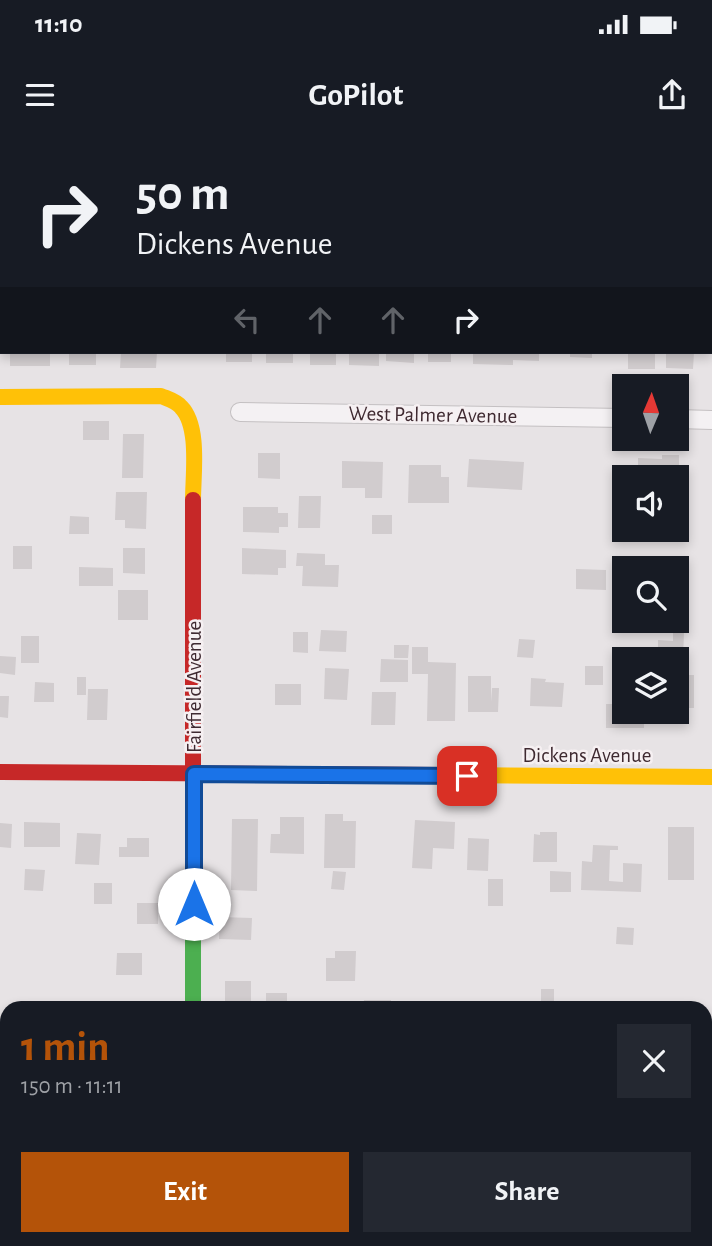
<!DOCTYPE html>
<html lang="en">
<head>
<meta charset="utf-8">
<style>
  body { margin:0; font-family:"Alegreya Sans",sans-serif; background:#242831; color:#f1f3f6; height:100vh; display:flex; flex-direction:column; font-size:26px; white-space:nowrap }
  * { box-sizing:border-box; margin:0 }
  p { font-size:23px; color:#9ea1a6 }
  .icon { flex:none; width:38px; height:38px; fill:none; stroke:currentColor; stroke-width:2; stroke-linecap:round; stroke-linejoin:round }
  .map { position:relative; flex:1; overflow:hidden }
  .drawer { position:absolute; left:0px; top:861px; width:712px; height:245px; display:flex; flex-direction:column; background:#171b24; border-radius:21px 21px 0 0; box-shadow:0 4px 10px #0003 }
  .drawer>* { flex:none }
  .top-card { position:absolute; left:0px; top:0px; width:712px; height:214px; box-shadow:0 4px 10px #0003; background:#171b24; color:#f1f3f6; overflow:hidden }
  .needle { width:46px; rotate:2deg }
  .controls { position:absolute; left:612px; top:234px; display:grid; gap:14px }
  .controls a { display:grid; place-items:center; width:77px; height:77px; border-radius:0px; background:#171b24; box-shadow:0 4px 10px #0003; font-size:35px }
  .pin { position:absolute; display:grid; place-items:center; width:60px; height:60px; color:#fff; margin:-30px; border-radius:14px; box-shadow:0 4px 10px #0006 }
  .me { position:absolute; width:77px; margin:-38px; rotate:0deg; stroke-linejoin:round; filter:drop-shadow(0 0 5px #0008) }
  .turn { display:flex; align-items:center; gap:24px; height:147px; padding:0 21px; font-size:32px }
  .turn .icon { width:91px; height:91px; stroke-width:2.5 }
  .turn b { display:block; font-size:49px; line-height:60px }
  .lanes { display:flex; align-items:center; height:66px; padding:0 21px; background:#0003; justify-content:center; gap:35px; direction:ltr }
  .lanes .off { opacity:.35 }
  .round { display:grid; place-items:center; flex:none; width:74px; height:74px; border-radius:0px; background:#242831 }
  .headline { display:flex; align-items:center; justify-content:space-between; height:119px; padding:0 21px }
  h1 { font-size:42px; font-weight:700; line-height:52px; color:#b45309 }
  .cta { display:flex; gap:14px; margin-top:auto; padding:14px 21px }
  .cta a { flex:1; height:80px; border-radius:0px; background:#b45309; color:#fff; font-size:28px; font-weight:700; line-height:80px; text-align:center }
  .cta a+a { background:#242831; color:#f1f3f6 }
  .status { display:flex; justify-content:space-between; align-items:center; height:49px; padding:0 35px; background:#171b24; direction:ltr }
  .status svg { height:19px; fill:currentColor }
  header { display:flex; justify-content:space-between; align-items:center; height:91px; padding:0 21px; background:#171b24; font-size:32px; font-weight:700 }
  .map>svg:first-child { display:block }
</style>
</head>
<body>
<div class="status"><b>11:10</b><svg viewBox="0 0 49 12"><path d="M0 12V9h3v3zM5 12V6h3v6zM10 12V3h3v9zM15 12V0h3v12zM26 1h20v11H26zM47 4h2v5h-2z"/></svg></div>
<header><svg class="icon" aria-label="menu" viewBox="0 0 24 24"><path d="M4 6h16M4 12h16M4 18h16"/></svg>GoPilot<svg class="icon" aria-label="share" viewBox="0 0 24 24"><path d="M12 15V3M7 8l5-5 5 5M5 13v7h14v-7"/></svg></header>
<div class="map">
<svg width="712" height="1106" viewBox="0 0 712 1106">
  <rect width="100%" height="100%" fill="#e7e3e5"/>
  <!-- building -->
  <path fill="#d1ccce" d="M10,212H50V226H10Z
    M69,212H96V225H69Z
    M121,212H157L156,228H120Z
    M226,212H252V222H226Z
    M266,212H293V223H266Z
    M310,212H336V225H310Z
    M349,212H379V226L349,225Z
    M386,212H414V223L386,221Z
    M428,212H451V222H428Z
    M473,212H539V221L513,220V225L473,224Z
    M570,212H592V218L570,217Z
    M628,212H655V229H628Z
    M666,212H694L693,229L666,228Z
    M83,281H109V300H83Z
    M123,294H144L143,338H122Z
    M258,313H280V339L258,338Z
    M662,315H679V338H638V318L662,319Z
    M469,319L524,322L522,350L467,347Z
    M342,321L383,322L382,358H365V348H342Z
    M409,325H441V337H449V363H408Z
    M116,352H147L146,389L125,388V380H115Z
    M299,356H321L320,388H298Z
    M243,367H278V373H288V387H279V393L243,392Z
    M372,375H392V394H372Z
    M70,376L89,377V394H69Z
    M13,406H32V429H13Z
    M123,408H145V434L123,433Z
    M242,408L286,410V428H278V435L242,434Z
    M297,413L325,414V425H339L338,447L302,446L303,426H296Z
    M79,427L113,428V446H79Z
    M576,429L606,430V450L576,449Z
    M118,450H148V480H118Z
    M321,490L347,491L346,512L319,511Z
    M293,492H308V513L293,512Z
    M673,493H684L683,518L658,517V500L673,501Z
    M21,496H39V523H21Z
    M519,499L535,500L533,518L517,517Z
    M394,505H409L408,518H394Z
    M412,507H428V522L456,523L455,581H427L428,534H412Z
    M0,516L16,517L15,535L0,533Z
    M381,519L408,520V542H380Z
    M585,526H603V545H585Z
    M325,528L349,529L347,560L324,559Z
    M678,535H694V568H677Z
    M468,536H491V562L492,548H499L498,572H468Z
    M77,537H86V555H77Z
    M531,538L546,539L545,542L564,543L562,567L530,566Z
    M35,542L54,543V562H34Z
    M275,544H301V565H275Z
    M88,549H108L107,580H87Z
    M372,552H396L395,585H371Z
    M0,556H9L8,578L0,577Z
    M606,564H625V572H644V588H606Z
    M325,674H343V681H356L355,728H324Z
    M280,677H304V714L270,713L271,694H280Z
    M232,679H258L257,751L231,750Z
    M415,680L455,682L454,709L433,708L432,729L412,728Z
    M24,682L60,683V707H24Z
    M0,683L12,684L11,708L0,707Z
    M668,687H694V740H668Z
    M540,692H557V722H533L534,694L540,695Z
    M77,693L101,694L99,725L75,724Z
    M127,698H149V717H119V707H127Z
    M468,698L489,699L488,731L467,730Z
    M593,705L618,706V710H610L609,741L623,742V723L642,724L641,752L581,750L582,721L592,722Z
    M25,729L45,730L43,751L24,750Z
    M333,731L346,732L344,750L331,749Z
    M550,731L571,732V752H550Z
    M488,739H503V766H488Z
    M94,743H112V764H94Z
    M137,763H158V784H137Z
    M220,777L252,778L251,800L219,799Z
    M617,787L634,788L633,805L616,804Z
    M335,811H356L355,841H326V818H335Z
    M117,813H142V835H116Z
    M225,841H251V864L225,863Z
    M541,849H554V868H541Z
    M266,853H287V868H266Z
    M364,860H391V868H363Z
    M559,863H578V868H559Z
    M0,920H7L6,943H0Z
    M278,1099H305V1103L278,1102Z
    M339,1099H358V1106H338Z
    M371,1099H398V1105H371Z
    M412,1099H443V1106H412Z
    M675,1099H690V1106H669V1103L675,1104Z"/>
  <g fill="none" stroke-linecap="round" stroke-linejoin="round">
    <!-- street casing -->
    <g stroke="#c4c0c2" stroke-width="20">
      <path id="street" d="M52,0L145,2
        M197,2V0
        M710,7H712
        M240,272L625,278
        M677,279L712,280
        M0,991H7
        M705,997H712
        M191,1106V1099"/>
    </g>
    <!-- street -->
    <use href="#street" stroke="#f4f1f3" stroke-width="18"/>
    <!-- fast -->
    <path stroke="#4caf50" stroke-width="16" d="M193,741V868"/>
    <!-- slow -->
    <path stroke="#ffc107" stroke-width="16" d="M0,257L161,256C168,259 176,261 181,267C200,286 193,335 193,360
      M440,635L712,637"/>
    <!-- jam -->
    <path stroke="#c62828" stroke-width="16" d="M193,360V741
      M0,632L440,635"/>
  </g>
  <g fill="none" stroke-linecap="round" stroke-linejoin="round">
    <!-- route casing -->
    <g stroke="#114b97" stroke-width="18">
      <path id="route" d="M194,764V634L467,636"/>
    </g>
    <!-- route -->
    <use href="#route" stroke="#1a73e8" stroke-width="12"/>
  </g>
  <g text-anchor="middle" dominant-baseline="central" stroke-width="5" stroke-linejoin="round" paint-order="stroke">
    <!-- street labels -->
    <g font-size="21" fill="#3f2a31" stroke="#f6f0f2">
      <text transform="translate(433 275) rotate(1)">West Palmer Avenue</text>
      <text transform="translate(194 547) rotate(-90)">Fairfield Avenue</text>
      <text x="587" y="615">Dickens Avenue</text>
    </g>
  </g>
</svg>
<div class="controls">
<a><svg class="needle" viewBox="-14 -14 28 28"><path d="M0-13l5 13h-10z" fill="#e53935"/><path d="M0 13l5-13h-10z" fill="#9ea1a6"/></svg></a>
<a><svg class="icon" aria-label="sound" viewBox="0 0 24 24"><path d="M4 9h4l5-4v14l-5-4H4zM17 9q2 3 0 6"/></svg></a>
<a><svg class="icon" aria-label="search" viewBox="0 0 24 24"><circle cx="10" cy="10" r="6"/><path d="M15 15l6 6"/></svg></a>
<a><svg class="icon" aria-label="layers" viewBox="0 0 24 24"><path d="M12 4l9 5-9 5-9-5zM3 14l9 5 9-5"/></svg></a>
</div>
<div class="pin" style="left:467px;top:636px;background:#d93025"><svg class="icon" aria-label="arrive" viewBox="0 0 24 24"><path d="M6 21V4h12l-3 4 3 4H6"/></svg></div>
<svg class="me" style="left:194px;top:764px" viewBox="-20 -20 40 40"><circle r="19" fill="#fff"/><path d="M0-13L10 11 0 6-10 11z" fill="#1a73e8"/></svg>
<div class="top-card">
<div class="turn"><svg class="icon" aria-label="right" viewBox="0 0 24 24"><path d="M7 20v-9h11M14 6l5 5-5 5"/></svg><div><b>50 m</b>Dickens Avenue</div></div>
<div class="lanes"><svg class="icon off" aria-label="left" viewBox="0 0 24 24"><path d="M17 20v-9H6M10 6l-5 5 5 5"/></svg><svg class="icon off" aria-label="ahead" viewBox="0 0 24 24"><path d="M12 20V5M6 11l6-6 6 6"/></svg><svg class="icon off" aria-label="ahead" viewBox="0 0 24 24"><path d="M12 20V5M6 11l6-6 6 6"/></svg><svg class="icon" aria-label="right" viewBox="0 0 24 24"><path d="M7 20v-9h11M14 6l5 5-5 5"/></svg></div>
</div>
<section class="drawer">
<div class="headline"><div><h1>1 min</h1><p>150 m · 11:11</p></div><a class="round"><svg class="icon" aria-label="close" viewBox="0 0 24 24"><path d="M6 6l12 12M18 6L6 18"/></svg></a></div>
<div class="cta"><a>Exit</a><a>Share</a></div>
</section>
</div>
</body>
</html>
